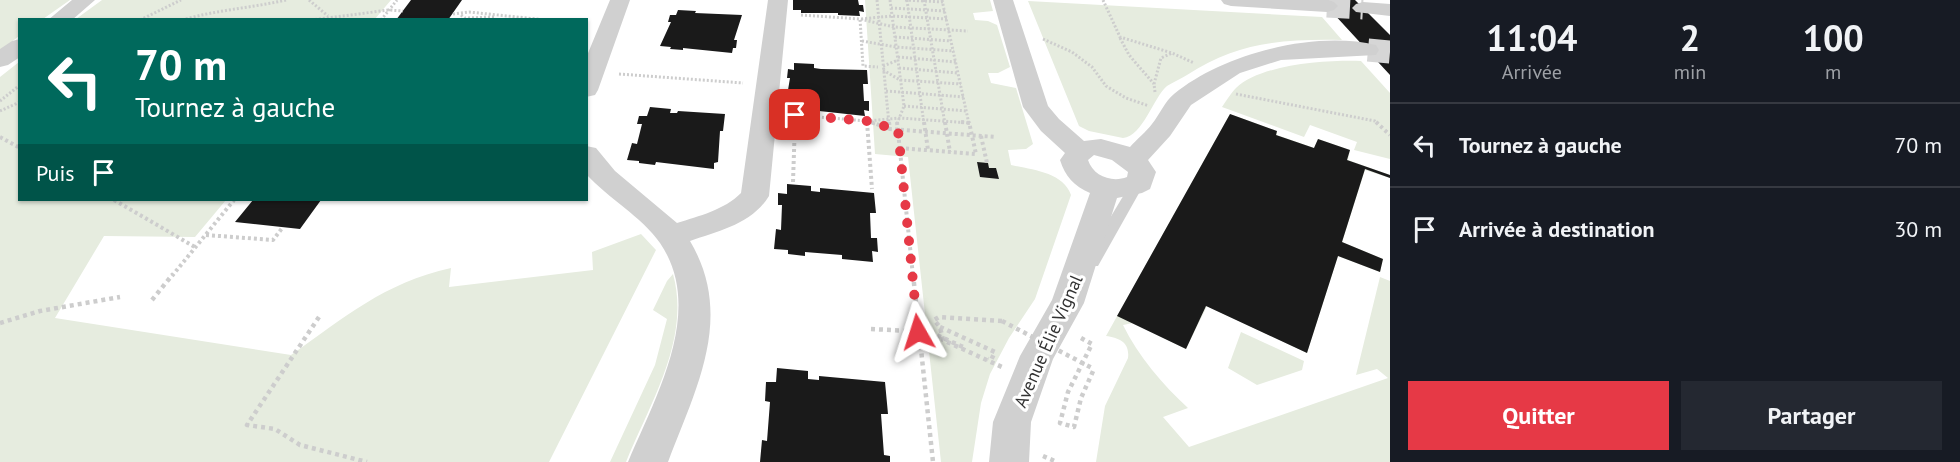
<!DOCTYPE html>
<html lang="fr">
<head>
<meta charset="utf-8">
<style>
  body { margin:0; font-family:"PT Sans",sans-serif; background:#242831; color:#f1f3f6; height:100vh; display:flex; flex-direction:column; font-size:22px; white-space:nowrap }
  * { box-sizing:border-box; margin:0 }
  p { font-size:20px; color:#9ea1a6 }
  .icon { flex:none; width:33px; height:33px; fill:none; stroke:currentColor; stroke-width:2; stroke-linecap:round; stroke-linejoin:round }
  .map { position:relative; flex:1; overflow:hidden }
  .sheet { display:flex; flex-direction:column; background:#171b24; width:570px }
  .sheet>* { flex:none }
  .banner { position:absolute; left:18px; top:18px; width:570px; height:183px; border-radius:0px; box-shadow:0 2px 4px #0004; background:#00695c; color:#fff; overflow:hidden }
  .pin { position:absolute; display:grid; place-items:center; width:51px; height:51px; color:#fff; margin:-26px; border-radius:12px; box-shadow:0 3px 9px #0006 }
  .me { position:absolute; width:66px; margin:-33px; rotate:354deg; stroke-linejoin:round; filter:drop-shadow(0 0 4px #0008) }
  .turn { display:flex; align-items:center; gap:21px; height:126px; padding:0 18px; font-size:27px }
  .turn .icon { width:78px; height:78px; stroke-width:2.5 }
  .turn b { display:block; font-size:42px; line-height:51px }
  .then { display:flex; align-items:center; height:57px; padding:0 18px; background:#0003; gap:12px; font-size:22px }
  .eta { display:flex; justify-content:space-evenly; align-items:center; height:102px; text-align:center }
  .eta b { font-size:36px; font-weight:600; line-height:42px }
  .cta { display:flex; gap:12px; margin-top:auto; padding:12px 18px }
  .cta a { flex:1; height:69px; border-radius:0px; background:#e63946; color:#fff; font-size:24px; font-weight:600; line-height:69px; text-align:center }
  .cta a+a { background:#242831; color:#f1f3f6 }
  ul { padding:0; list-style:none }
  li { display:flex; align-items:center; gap:18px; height:84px; padding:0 18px; border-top:2px solid #363941 }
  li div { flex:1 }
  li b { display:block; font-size:22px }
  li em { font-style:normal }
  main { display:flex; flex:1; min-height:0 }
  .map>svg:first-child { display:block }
</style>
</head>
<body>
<main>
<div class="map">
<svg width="1390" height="462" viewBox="0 0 1390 462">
  <rect width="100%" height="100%" fill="#fff"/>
  <!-- green -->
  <path fill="#e6ecdf" d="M0,0H70L43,19L20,20L19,36L0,51Z
    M102,0H391L375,19H76Z
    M865,0H990L993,11L973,13L975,20L988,21L997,25L1010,67L998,73H988L991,83L1016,88L1033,144L1026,149L1008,150L1011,165C1032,170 1063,172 1071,195L1035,299L1009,338L990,374L981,403L972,462H941L908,157L875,154Z
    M1028,1L1322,17L1342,40C1283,39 1237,42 1187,75C1181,79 1173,82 1167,86C1153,98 1143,136 1123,138L1089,131L1079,126Z
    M1361,61L1390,93V159L1354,150L1357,142L1310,125L1304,137L1222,107C1226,101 1231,93 1236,88C1261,64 1327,60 1361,61Z
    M19,62L20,200H226L195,237L104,236L55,318L291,355C345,317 384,283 451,268L449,287L593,270L592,252L641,234L656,250L549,462H0V77Z
    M1230,114L1277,131V135L1314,148L1318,139L1350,150L1348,160L1390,175V178L1365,170L1342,242L1383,259L1380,272L1338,256L1307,353L1207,306L1186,349L1133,323L1123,325C1138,356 1163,385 1188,408L1163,417L1189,447L1388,378L1377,369L1356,375L1380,277L1390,281V462H1096L1105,406L1128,358C1130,342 1119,338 1106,336Z
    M673,274C691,339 650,403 626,462H610L655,365L667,319L653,310L667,281Z
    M1241,332L1304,361L1302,370L1257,385L1228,368Z"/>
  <!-- building -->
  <path fill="#1a1a1a" d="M411,0H462L448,20H396Z
    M793,0H858L859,5H863L864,12L859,11L860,16L838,15V13H801V10H793Z
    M1321,0H1355L1390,35V75Z
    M678,10L696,11L695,13L742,15L734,40H737L736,48H733L732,53L683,48V50L670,49L671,47L660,46L671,22H668L670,15H676Z
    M794,63L814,64V68L821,69L867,70L868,84H863L864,101H869V111L864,110L865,116L810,110V112L796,111V109L785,108L790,78H787L788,69L794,70Z
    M650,107L671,109L670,113H677L678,111L725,114L723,131H720L718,162L714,163V169L656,162L655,165L639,163V161L627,160L632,143L637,144L642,124H637L639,116H647Z
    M1230,114L1277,131L1276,135L1314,148L1318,139L1350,150L1347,160L1390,175V178L1365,169L1342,242L1383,259L1380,272L1338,256L1307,353L1206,306L1186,349L1117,316Z
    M977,162L988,163L989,168H996L999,179L980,177Z
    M787,184L811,186V191L820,192V188L874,193L876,213H870L871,238H877L878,252L872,251L873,262L842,259V255L805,252V256L788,254V250L774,249L776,229L781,230L782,205H778V193L787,194Z
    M253,200H321L300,229L235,222Z
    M777,368L808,371V379L819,380V376L885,382L888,414H881L884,455L890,456V462H760L762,440L767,441L770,402L765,401L766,382H776Z"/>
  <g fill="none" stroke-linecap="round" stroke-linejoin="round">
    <!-- street-tunnel -->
    <path stroke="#d6d6d6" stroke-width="23" stroke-dasharray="23 11" stroke-linecap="butt" d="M1327,6L1363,8
      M1368,50L1390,52"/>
    <!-- path-far2 -->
    <path stroke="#cdcdcd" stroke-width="3" stroke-dasharray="2 2" stroke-linecap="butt" d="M309,0L328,16
      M877,0L889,124
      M890,0L904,106L897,124
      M905,0L943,2
      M907,0L924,124
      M924,0L945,124
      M942,0L969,124
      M1103,0L1120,37L1172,53L1194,63
      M891,8L945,11
      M453,14L469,12L546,20
      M461,15L465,18L495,17
      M801,15L860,19L863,66L878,67
      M947,19L892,16L860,19L894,27L968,31
      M140,20L181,0
      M182,20C216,10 251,8 286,0
      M311,20L389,10L403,11
      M381,20L397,0
      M895,37L951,41
      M1120,38L1129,55L1154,84
      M1043,39L1072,52L1092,67L1106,86L1126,98L1149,106
      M862,41L896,47L954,51
      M898,57L956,62
      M883,66L898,60
      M899,68L958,73
      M883,70L900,80L961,84
      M619,74L743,83
      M886,91L964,97
      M1155,92L1154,84L1161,58L1172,53
      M1236,94L1375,121L1378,124
      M0,101L20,85
      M904,106L967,111
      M0,111L20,102
      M795,124V115L867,121V124
      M875,124L867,121L900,118L970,123"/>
    <!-- path-far1 -->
    <path stroke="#cdcdcd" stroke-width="4" stroke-dasharray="3 3" stroke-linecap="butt" d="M867,122L872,189
      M871,122L890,129
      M889,122L890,129L996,137
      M897,122L913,276
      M924,122L928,150
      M945,122L950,152
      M961,122L970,123
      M1376,122L1390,135
      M981,136L987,163
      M0,137L20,148
      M900,148L976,154L969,122
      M793,182L795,122
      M114,200L195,247
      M206,235L273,240L283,227
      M172,276L234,200"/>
    <!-- path -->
    <path stroke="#cdcdcd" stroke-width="4.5" stroke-dasharray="4 4" stroke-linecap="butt" d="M913,274L933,462
      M152,300L173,274
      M319,317L247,425L275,429L300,445L367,462
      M1002,321L939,317L934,320L940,327L943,340L1002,367
      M0,323L40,311L120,297
      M940,327L995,352L991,360L988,359
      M871,329L930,332
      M1081,338L1092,344L1068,392L1060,423L1074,427L1081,398L1094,369
      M1043,456L1057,462"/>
    <!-- lane -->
    <path fill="#d0d0d0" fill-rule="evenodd" d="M1136,181L1143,186L1098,266H1086L1084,262L1086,258L1131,183Z"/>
    <!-- street -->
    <path fill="#d0d0d0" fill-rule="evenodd" d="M72,0H95L72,20H48Z
      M610,0H630L598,90L595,95L586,97V58Z
      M768,0H788L769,196C752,224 719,231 690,241C735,317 696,388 668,462H628C655,398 706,310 660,243C641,216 609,199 586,174V146L596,148L615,171L677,223C699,216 724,210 741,193Z
      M993,0H1013L1048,106L1059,119L1084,141L1101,139L1130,147C1137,139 1146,132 1152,124C1160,114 1165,101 1174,94C1222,54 1315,30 1376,45L1379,50L1376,55L1281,60L1240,73L1191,105L1170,136L1148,160L1156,172L1150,189L1142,193L1117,198L1084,303L1053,359L1031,422L1029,462H989L993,422L1020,356L1052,300L1090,193C1074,186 1065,176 1060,160L1065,153L1041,131L1023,107ZM1094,155L1112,160L1128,172L1127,177C1112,183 1093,176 1088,160Z
      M1221,0H1328L1334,2L1338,6L1334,10L1327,12L1231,6L1224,4Z
      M1363,2L1390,4V16L1356,12L1352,8L1356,4Z
      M20,39V57L8,65L0,67V49L12,41Z"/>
    <!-- path-bridge -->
    <path stroke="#cdcdcd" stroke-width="4.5" stroke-dasharray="4 4" stroke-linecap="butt" d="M1002,321L1094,369
      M930,332L963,347"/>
  </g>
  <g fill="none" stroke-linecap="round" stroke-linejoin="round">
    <!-- route -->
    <path stroke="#e63946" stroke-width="10" stroke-dasharray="0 18" d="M795,115L867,121L898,130L918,332"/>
  </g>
  <g text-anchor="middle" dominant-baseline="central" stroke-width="6" stroke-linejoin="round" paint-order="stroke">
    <!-- street labels -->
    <g font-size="18" fill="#333" stroke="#fff">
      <text transform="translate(1048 341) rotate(-66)">Avenue Élie Vignal</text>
    </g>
  </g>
</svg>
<div class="pin" style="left:795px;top:115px;background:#d93025"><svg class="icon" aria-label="arrive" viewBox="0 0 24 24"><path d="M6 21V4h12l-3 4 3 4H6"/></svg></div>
<svg class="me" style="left:918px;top:332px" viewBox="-20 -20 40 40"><path d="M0-17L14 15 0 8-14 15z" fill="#e63946" stroke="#fff" stroke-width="4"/></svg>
<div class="banner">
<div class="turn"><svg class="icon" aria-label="left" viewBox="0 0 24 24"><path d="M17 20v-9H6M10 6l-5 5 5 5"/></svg><div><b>70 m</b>Tournez à gauche</div></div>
<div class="then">Puis<svg class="icon" aria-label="arrive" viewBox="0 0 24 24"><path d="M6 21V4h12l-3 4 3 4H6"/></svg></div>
</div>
</div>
<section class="sheet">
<div class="eta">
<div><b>11:04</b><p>Arrivée</p></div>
<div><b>2</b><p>min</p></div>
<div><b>100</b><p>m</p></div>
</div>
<ul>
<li><svg class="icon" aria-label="left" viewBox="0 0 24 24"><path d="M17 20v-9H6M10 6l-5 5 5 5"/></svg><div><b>Tournez à gauche</b></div><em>70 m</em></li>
<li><svg class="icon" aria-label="arrive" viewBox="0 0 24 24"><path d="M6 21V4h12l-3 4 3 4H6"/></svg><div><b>Arrivée à destination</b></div><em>30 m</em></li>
</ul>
<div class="cta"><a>Quitter</a><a>Partager</a></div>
</section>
</main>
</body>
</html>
